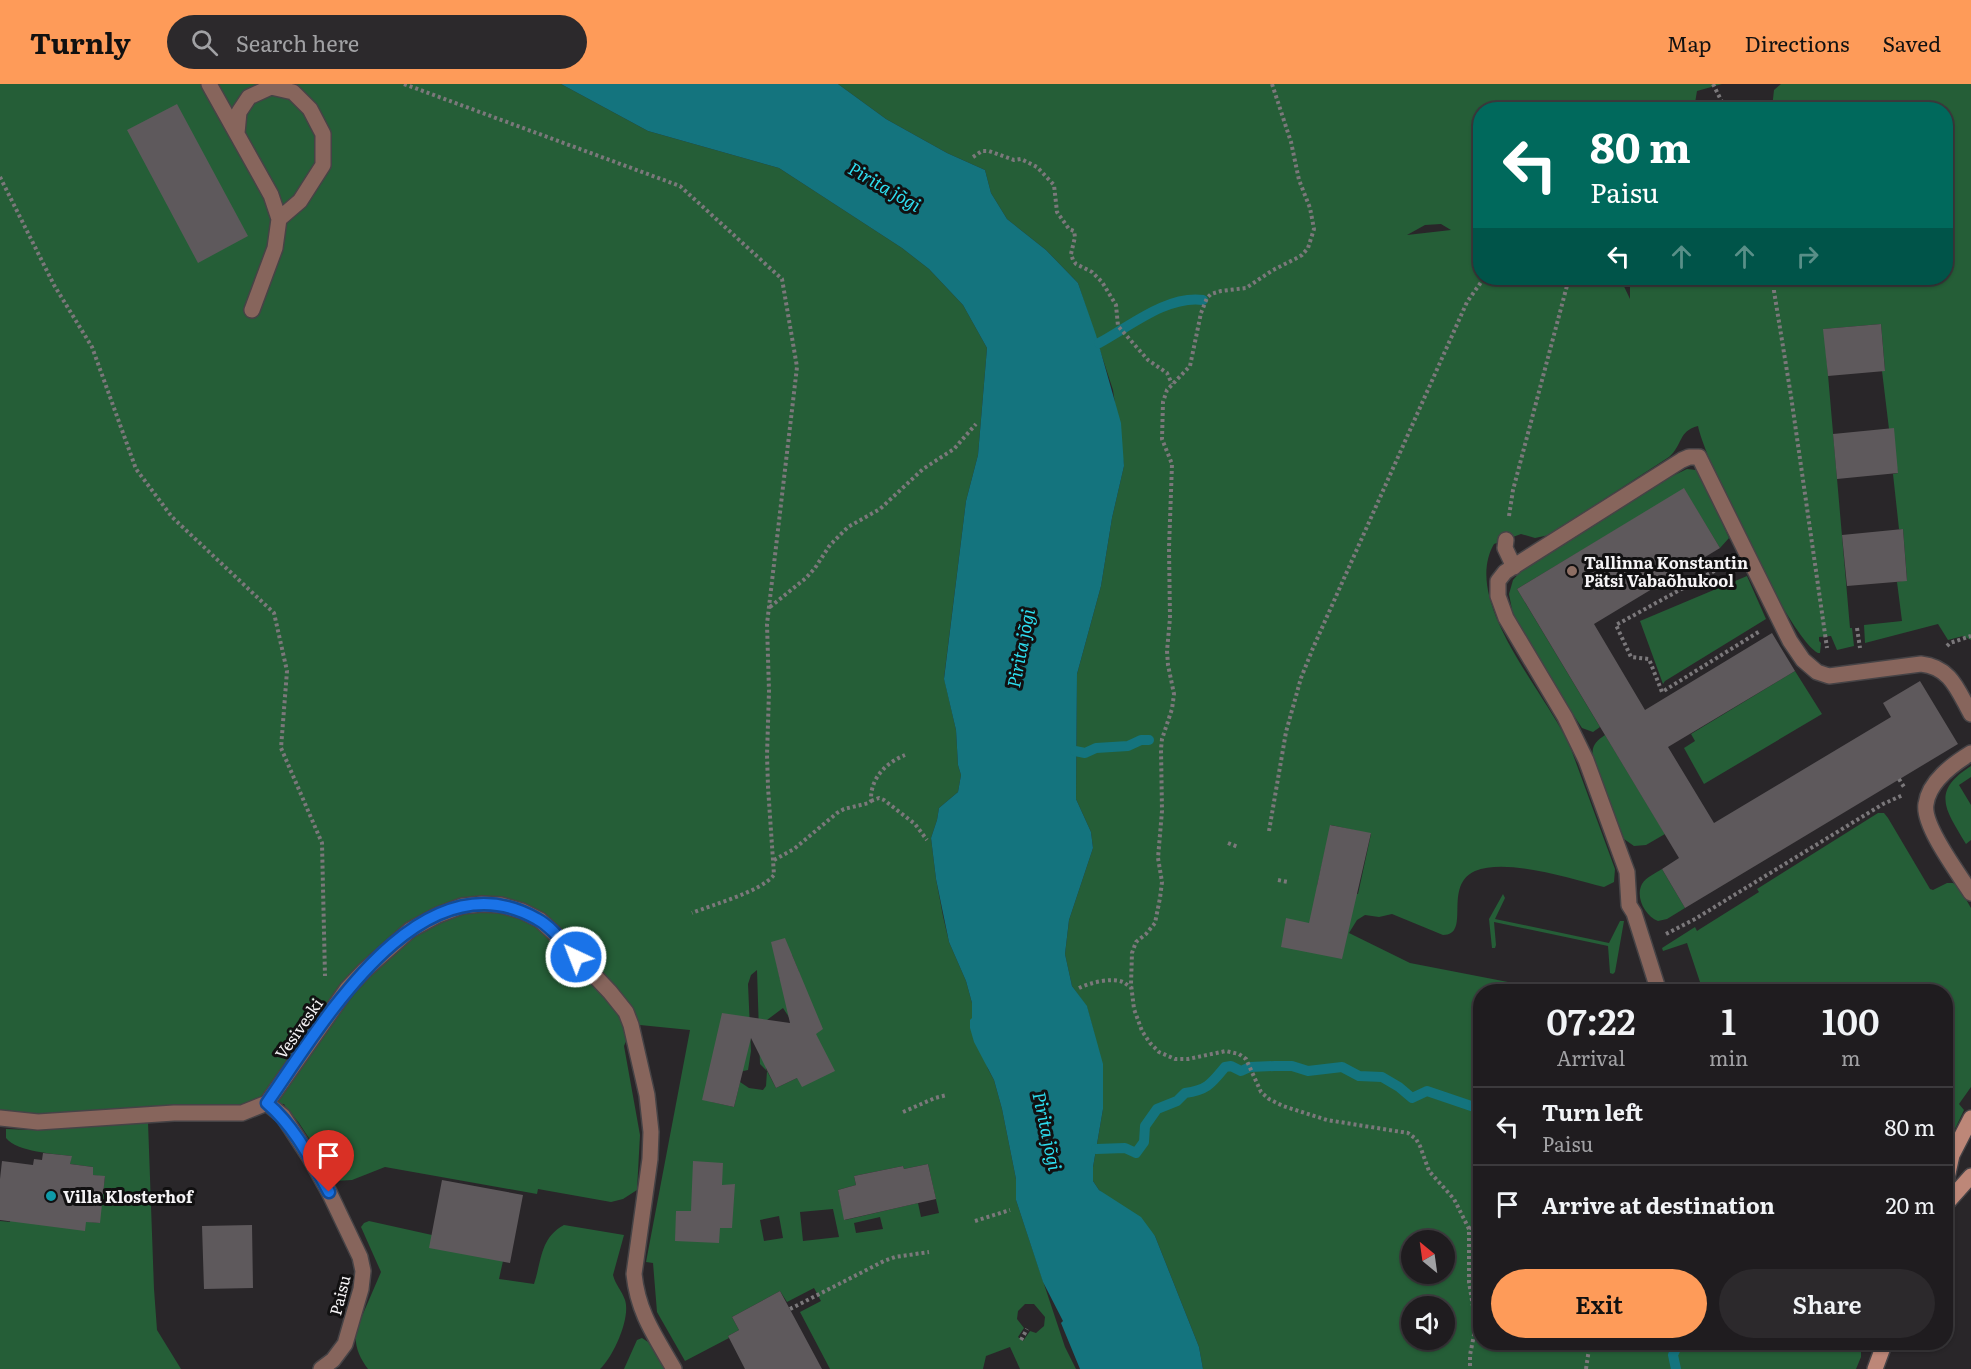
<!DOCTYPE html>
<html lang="en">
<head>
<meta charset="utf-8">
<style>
  body { margin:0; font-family:Literata,serif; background:#2c292c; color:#f1f3f6; height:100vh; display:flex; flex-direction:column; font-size:22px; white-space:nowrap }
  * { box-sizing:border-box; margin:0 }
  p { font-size:20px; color:#a1a1a4 }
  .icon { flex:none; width:33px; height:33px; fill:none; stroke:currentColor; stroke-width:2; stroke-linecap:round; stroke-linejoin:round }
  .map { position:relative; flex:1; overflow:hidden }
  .details { position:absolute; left:1473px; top:900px; width:480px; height:366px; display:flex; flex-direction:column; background:#1f1c1f; border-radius:24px; box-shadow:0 2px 4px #0004,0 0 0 2px #3c3a3d }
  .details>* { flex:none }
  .guide { position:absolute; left:1473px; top:18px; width:480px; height:183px; border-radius:24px; box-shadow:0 2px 4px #0004,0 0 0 2px #3c3a3d; background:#00695c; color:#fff; overflow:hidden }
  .needle { width:39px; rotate:331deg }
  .buttons { position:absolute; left:1401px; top:1146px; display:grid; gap:12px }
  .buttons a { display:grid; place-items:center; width:54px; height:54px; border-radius:50%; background:#1f1c1f; box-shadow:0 2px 4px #0004,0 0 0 2px #3c3a3d; font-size:30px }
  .pin { position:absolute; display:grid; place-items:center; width:51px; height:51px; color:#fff; margin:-62px -26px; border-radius:50% 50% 50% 0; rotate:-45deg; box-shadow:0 0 6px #0007 }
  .pin .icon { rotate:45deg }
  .me { position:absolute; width:66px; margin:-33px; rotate:317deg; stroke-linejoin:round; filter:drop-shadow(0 0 4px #0008) }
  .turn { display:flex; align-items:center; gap:21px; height:126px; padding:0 18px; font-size:27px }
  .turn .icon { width:78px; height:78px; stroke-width:2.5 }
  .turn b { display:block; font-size:42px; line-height:51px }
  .lanes { display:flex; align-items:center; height:57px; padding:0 18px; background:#0003; justify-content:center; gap:30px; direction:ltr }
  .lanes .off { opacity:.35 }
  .eta { display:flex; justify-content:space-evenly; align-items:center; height:102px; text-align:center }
  .eta b { font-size:36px; font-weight:600; line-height:42px }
  .cta { display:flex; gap:12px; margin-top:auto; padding:12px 18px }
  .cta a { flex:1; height:69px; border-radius:36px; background:#fe9b59; color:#111; font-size:24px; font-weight:600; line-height:69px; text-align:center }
  .cta a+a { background:#2c292c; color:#f1f3f6 }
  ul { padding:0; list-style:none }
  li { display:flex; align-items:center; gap:18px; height:78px; padding:0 18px; border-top:2px solid #3c3a3d }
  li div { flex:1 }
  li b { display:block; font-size:22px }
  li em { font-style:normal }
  header { display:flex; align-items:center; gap:36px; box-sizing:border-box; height:84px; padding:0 30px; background:#fe9b59; color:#111 }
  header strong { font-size:28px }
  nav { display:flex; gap:33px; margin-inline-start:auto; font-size:21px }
  .search { width:420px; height:54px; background:#2c292c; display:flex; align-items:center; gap:15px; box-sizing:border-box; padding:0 21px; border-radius:33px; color:#a1a1a4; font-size:22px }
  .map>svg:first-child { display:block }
</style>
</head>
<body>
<header>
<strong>Turnly</strong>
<div class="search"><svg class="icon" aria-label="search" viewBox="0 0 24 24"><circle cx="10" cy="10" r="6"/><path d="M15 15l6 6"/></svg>Search here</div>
<nav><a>Map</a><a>Directions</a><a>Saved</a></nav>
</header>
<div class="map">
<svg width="1971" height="1285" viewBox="0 0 1971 1285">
  <rect width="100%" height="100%" fill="#292629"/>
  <!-- green -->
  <path fill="#255e37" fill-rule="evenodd" d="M0,0H561L648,47L779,84L902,164L929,185L963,221L987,264L978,371L966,417L944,594L956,646L958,681L961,691L958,708L939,724L937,736L931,754L936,795L943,832L949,858L966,897L972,919V935L988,985L994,996L1002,1025L1016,1095V1116L1065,1263L1076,1285H1020L1010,1263L986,1272L983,1285H830L800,1228L821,1217L814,1204L787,1218L780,1207L732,1233L739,1246L728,1252L729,1254L685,1277L657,1228L653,1179L646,1178L690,946L640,941L627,955L624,962L640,1051L637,1106L623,1115L611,1118L538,1105L537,1110L385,1083L352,1096L335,1097C323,1077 312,1058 299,1039C294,1032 287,1027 284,1020L252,1019L246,1022H157L35,1032L0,1028ZM792,871L799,888L780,895L776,877ZM757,886L760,980L767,987L766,1002L763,1006L749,1004L740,998L734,1023L712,1018L743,987L748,986L751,967L748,900L751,891ZM783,924L800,950L797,994L776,1004L766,985L767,936ZM928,1080L939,1129L921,1133L918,1119L845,1136L838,1106L856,1101L854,1092L903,1082L904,1085ZM833,1125L839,1153L803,1157L800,1128ZM779,1132L783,1154L764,1157L760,1136ZM880,1133L883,1145L856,1149L854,1139ZM1025,1220H1034L1045,1233L1044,1242L1036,1249L1030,1247L1023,1257L1018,1253L1024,1244L1017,1235L1018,1227Z
    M838,0H1722L1697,7L1694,25L1480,26V194H1620L1630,215V194H1946V26L1774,25L1772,24L1774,6L1781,0H1971V556L1963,552L1948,556L1938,540L1865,559L1864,541L1902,537L1897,498L1907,496L1903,445H1899L1893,390L1898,389L1889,345L1882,287L1885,286L1881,240L1824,245L1850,544H1852L1854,562L1837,566L1831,552L1819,553V557L1821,559L1820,569H1818C1790,555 1705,377 1698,342C1678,347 1683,361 1669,373L1549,451L1535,454L1521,450L1494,460C1460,519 1549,611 1571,665L1615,785L1614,798L1604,803C1570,795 1508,774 1475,787C1442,802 1472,851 1443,851L1392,830L1379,833L1365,831L1357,836L1349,849L1410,879L1554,907L1480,908V1258L1861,1259V1273L1856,1285H1203L1199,1263L1155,1152L1099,1106L1093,1097V1083L1103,1025L1094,949L1087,923L1072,902L1065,870L1069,836L1093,764L1091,748L1076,715L1077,590L1101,502L1112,434L1124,382L1113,306L1078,199L1046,166L1007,135L991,109L985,86L947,69L886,35ZM1441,140L1451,146L1407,151L1425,141ZM1331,741L1371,750L1358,810L1317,802ZM1412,1156H1444V1190H1412ZM1412,1222H1444V1256H1412Z
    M1687,385L1696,386L1701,392L1729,454L1720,464L1684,405L1517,505L1600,643L1593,648L1582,644L1563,615L1513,531L1509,510L1513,496L1521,487L1540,474L1662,397Z
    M1747,492L1766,535L1665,597L1663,600L1640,537Z
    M1795,587L1822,630L1704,700L1684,664L1695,657L1691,650Z
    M1605,651L1665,750L1646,761L1634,762L1624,755L1593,674C1591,662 1596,657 1605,651Z
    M1971,682V693L1959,701L1971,721V756L1966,760C1946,726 1930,708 1971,682Z
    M1878,729H1884L1888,734L1930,805L1933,806L1947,799H1953L1959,803L1971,824V1003L1959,1020L1964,1026L1946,1064V908L1703,907L1687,859L1663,867L1662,864L1695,843L1697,847L1700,845L1759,808L1757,805Z
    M1662,785L1685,824L1667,835L1658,837C1645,832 1635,813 1642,800C1646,793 1656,789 1662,785Z
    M1503,810L1505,814L1495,835L1609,859L1620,837H1624L1615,888L1613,890L1610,889L1608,862L1494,838L1496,861L1495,864H1492L1489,835Z
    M148,1038L154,1205L157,1246L181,1285H0V1137L10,1138L11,1129L99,1139L105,1093L93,1091V1083L70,1080L71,1072C55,1070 17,1068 6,1054V1045L31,1046Z
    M369,1137L432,1151L503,1177L499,1195L534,1200C542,1176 540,1154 564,1141L624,1151L613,1191C615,1200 622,1207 625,1216C631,1234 613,1273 600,1285H368C359,1273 354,1261 356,1246L381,1188L361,1143L364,1139Z
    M642,1254L648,1258L665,1285H624L637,1256Z"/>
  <!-- water -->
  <path fill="#14747e" d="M561,0H838L886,35L947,69L985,86L991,109L1007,135L1046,166L1078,199L1096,251L1121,339L1124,382L1112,434L1101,502L1077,590L1076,715L1091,748L1093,764L1069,836L1065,870L1072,902L1087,922L1103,980V1025L1093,1083V1097L1099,1106L1141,1133L1155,1152L1199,1263L1203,1285H1080L1061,1239L1063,1237L1043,1198L1016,1116V1095L1002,1025L994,996L974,958L970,944V936L972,934V919L966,897L949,858L936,795L931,754L937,736L939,724L958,708L961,691L958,681L956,646L944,595L966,417L978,371L987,264L963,221L929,185L902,164L779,84L648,47Z"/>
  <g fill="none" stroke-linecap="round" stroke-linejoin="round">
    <!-- stream -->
    <path stroke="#14747e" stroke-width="10" d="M1099,259C1129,243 1167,211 1203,216
      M1075,667L1085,669L1096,664L1128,662L1141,656H1149
      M1096,1065L1125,1064L1136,1069L1144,1058L1145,1042L1157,1025L1177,1017L1185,1009C1207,1006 1211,1000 1225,983L1231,982L1241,987L1250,983L1275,982H1292L1308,987L1342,983L1359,992L1382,993L1399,1003L1412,1014L1427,1007L1480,1025
      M1676,1285L1673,1271L1679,1258"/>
  </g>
  <!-- building -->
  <path fill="#5e595c" d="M177,20L248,152L198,179L127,46Z
    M1881,240L1885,287L1828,292L1823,245Z
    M1894,344L1898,389L1837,395L1833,350Z
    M1684,404L1720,464L1594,540L1645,626L1772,549L1795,587L1668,663L1714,739L1891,633L1883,619L1920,597L1958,660L1685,824L1662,785L1679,774L1517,505Z
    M1903,445L1907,497L1847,502L1842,451Z
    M1330,741L1371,749L1342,875L1281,863L1286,834L1309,839Z
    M785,854L823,945L816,950L835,987L802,1003L797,994L776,1004L751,954L734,1023L702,1016L722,929L790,939L771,858Z
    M43,1069L72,1072L70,1080L93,1083V1091L105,1092L100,1139L86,1138L85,1147L0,1136V1095L2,1077L33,1081L34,1075L42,1076Z
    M693,1077L723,1079L722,1101L735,1100L732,1144H720L719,1159L675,1157L676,1127H691Z
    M928,1080L936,1115L844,1136L838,1106L856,1101L854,1092L903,1082L904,1085Z
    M442,1096L523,1111L510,1179L429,1164Z
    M252,1141L253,1204L204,1205L202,1142Z
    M780,1207L786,1218L822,1285H745L728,1252L739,1246L732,1233Z"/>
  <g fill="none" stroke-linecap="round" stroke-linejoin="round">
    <!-- lane casing -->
    <g stroke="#464346" stroke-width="18">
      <path id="lane" d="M209,0L271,111L279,135L275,164L252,226
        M237,49L239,28L249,13L271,3L293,8L310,25L323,50V81L300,117L279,135
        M1506,456L1505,464L1514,483
        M1971,669C1953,680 1929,697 1926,720C1922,741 1959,790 1971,809
        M1659,908L1634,829L1629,821L1627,788L1586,676L1565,633L1506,534L1498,512V497L1505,488L1682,376L1689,373H1699L1790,557L1803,576L1817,588L1829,592L1921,580C1951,583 1958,607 1971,630"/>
    </g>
    <!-- street casing -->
    <g stroke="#464346" stroke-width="18">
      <path id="street" d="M267,1019L283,1032L309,1072L329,1108L360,1173L363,1187L361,1205L345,1260L333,1276L321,1285
        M0,1034L38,1038L174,1029H242L267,1019L347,905L365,886L410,846L438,831L462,822L482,820L501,821L522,827L540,836L554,849L610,908L626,928L631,941L647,1011L651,1048L650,1075L634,1190C638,1229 655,1252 674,1285"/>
    </g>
    <!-- secondary casing -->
    <g stroke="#464346" stroke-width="18">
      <path id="secondary" d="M1946,1098L1952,1071L1971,1034
        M1946,1120L1971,1092
        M1875,1285L1885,1258"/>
    </g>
    <!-- path -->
    <path stroke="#7b787b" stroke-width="4" stroke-dasharray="3 3" stroke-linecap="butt" d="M404,0L680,102L782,195L797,283L767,540L769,607L767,671L768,703L774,791C760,808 714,820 692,829
      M1272,0L1291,58L1299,96L1310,124L1314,145L1308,164L1302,171L1295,175L1273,186L1246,204L1221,207L1211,210L1207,214L1201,229L1190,282L1167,306L1163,318L1162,355L1172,380L1169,464L1170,534L1167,567L1168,581L1174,610L1172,625L1162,655L1161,665L1162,727L1158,774L1162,798L1160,814L1155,839L1146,850L1136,858L1132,869L1131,900L1134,925L1142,947L1150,959L1159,968L1175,975H1188L1226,967L1239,970L1246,975L1261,1008L1269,1015L1283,1022L1327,1036L1408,1049L1416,1055L1420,1062L1429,1087L1454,1115L1469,1145V1198L1476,1241L1470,1271V1285
      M1713,0L1726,26
      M973,73L982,67H989L1014,76L1021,75L1037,83L1054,101L1057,128L1069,145L1074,147L1075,153L1071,170L1073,176L1076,180L1092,188L1102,198L1116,221L1118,242L1148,276L1167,289L1172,300
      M0,93L54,201L92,263L136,385L172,433L274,529L287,587L281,664L322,759L325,892
      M1774,194V207L1791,312L1827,564
      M1509,432L1513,406L1569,194
      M1725,481L1616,541L1631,573L1649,575L1662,608L1760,547
      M770,523L806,494L815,484L830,461L848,443L880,425L923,385L954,365L976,340
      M1857,544L1860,564
      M1947,562L1950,559L1971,552
      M1899,695L1904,703
      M871,717L879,714L884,716L915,740L927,756
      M1269,747L1286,648L1301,594L1313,564L1467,218L1484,194
      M1228,759L1238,763
      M774,776L794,765L837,729L844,725L869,719L871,717C870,694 886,679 905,671
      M1278,796L1288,798
      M1666,850L1695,835L1883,720L1903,711
      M1079,904C1089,899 1112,893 1123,898C1124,898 1130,903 1131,904
      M903,1028L935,1014L947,1011
      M975,1137L1010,1126
      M1469,1145C1478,1135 1478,1124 1479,1110L1480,1108
      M790,1225L884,1177L895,1173L929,1168
      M1474,1252L1480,1251
      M1021,1256L1027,1245
      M1586,1285L1590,1258"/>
    <!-- lane -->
    <use href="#lane" stroke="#87655c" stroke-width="15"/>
    <!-- street -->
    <use href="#street" stroke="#87655c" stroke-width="15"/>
    <!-- secondary -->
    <use href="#secondary" stroke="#bd8778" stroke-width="15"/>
  </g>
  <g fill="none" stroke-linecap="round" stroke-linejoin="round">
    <!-- route casing -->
    <g stroke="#114b97" stroke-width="15">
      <path id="route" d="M329,1108C311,1076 295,1043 267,1019C321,942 420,768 537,835C552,843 564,860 576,873"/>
    </g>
    <!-- route -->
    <use href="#route" stroke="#1a73e8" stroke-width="10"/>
  </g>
  <!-- markers -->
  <circle fill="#8d6e63" stroke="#111011" stroke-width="2" cx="1572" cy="487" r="6"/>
  <circle fill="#0f9aa8" stroke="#111011" stroke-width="2" cx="51" cy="1112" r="6"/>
  <g text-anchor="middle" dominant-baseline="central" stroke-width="6" stroke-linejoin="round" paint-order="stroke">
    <!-- poi labels -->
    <g font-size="16" font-weight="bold" fill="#f5f3f5" stroke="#111011" text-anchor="start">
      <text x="1584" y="478">Tallinna Konstantin<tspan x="1584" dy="18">Pätsi Vabaõhukool</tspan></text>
      <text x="63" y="1112">Villa Klosterhof</text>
    </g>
    <!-- street labels -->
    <g font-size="16" fill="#f5f3f5" stroke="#111011">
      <text transform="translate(298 944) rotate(-55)">Vesiveski</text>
      <text transform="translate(339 1211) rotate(-76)">Paisu</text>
    </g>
    <!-- water labels -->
    <g font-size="18" font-style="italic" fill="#2eddef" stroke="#111011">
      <text transform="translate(885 102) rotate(30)">Pirita jõgi</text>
      <text transform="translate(1020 564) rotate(-79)">Pirita jõgi</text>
      <text transform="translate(1048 1047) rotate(78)">Pirita jõgi</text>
    </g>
  </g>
</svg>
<div class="buttons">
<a><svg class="needle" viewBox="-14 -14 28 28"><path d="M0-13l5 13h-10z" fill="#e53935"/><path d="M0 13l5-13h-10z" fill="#a1a1a4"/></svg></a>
<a><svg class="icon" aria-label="sound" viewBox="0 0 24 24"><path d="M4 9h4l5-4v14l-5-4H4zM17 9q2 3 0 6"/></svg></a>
</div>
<div class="pin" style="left:329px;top:1108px;background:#d93025"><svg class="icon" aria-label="arrive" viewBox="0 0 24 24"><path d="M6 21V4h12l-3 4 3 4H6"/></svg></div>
<svg class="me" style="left:576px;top:873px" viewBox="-20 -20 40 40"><circle r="17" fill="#1a73e8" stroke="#fff" stroke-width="3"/><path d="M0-11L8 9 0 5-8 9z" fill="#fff"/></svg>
<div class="guide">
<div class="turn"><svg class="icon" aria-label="left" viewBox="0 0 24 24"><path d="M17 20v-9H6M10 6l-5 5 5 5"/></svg><div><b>80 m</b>Paisu</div></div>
<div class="lanes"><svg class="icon" aria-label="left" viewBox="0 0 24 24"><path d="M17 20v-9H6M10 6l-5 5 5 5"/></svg><svg class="icon off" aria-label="ahead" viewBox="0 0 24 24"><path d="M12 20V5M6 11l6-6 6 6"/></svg><svg class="icon off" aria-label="ahead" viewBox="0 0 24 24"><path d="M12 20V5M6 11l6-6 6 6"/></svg><svg class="icon off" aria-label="right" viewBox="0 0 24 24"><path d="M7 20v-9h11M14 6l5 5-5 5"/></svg></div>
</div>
<section class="details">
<div class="eta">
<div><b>07:22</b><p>Arrival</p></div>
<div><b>1</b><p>min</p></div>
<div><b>100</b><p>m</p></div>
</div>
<ul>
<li><svg class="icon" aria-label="left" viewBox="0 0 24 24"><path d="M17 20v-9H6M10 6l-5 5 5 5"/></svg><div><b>Turn left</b><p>Paisu</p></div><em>80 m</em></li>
<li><svg class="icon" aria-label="arrive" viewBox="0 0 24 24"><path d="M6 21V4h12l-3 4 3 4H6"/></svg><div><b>Arrive at destination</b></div><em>20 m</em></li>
</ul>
<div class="cta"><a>Exit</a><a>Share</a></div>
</section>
</div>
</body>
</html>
